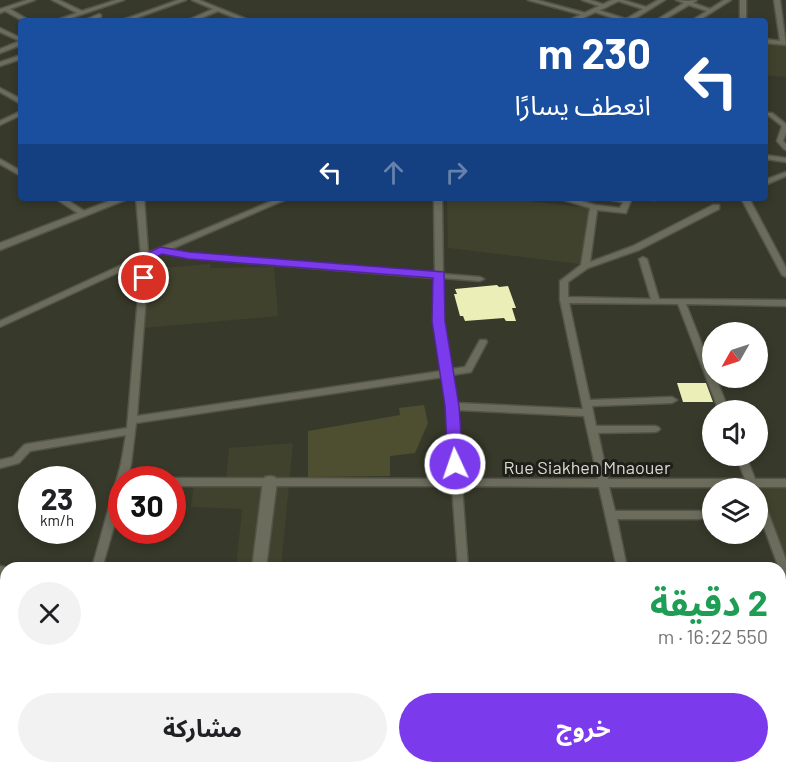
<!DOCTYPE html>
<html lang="ar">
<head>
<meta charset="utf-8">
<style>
  body { margin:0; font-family:Barlow,"Noto Sans Arabic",sans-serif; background:#f2f2f2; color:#202124; direction:rtl; height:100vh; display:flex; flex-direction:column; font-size:22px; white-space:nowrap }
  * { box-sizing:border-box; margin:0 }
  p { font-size:20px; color:#757577 }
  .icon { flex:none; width:33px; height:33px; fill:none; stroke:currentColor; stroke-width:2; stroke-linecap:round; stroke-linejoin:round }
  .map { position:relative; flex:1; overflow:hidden; direction:ltr }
  .details { position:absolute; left:0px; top:562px; width:786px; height:212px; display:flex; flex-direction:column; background:#fff; border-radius:18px 18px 0 0; box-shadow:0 3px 9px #0003; direction:rtl }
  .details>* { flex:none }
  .banner { position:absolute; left:18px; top:18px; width:750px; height:183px; border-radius:6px; box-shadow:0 3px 9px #0003; direction:rtl; background:#1a4fa0; color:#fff; overflow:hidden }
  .needle { width:39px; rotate:231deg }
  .fabs { position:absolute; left:702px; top:322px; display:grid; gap:12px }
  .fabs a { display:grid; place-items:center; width:66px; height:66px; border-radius:50%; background:#fff; box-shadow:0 3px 9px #0003; font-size:30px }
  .speed { position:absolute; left:18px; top:466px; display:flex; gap:12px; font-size:30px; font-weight:700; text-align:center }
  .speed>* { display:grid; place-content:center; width:78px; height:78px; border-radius:50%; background:#fff; box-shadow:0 3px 9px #0003; line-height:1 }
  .speed small { font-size:15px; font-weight:400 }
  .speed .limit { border:9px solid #d22; background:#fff; color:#111 }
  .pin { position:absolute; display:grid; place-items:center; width:51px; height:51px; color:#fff; margin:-26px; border:3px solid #fff; border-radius:50%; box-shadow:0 2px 6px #0007 }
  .me { position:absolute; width:66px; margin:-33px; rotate:357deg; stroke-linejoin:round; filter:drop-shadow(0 0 4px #0008) }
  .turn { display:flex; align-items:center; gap:21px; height:126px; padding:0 18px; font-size:27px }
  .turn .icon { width:78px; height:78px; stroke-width:2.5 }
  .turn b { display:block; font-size:42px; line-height:51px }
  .lanes { display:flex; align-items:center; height:57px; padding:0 18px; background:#0003; justify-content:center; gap:30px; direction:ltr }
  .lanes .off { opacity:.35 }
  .round { display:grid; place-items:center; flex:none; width:63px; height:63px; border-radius:32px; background:#f2f2f2 }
  .overview { display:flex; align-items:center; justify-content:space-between; height:102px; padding:0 18px }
  h1 { font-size:36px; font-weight:700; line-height:45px; color:#1e9e55 }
  .button { display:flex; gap:12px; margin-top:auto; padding:12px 18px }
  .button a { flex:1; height:69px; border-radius:36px; background:#7c3aed; color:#fff; font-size:24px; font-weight:700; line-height:69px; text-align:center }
  .button a+a { background:#f2f2f2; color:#202124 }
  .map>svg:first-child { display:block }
</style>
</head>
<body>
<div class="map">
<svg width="786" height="773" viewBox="0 0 786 773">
  <rect width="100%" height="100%" fill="#37392a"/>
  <!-- built -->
  <path fill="#41422d" d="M765,42L786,44V77L765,75Z
    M447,198H502L589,208L580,264L448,248Z
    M210,264V268L274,267L278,316L144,328L149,269Z
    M293,443L281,568H236L242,509L191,507L194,484L226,483L229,448Z
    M786,488V559L759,489Z"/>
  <!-- green -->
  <path fill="#4d4f30" d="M424,405L428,423L415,453L390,456V476L308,477V431L400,415L399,408Z"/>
  <!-- building -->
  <path fill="#ebefb7" d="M497,285L499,287L508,286L516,308H512L516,321H506L504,318L465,321L463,316H460L454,294H457L455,289Z
    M677,383H706L713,402H683Z
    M504,465H523L524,476L505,475Z"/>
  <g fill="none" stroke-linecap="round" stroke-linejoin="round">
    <!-- minor casing -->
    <g stroke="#535447" stroke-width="3">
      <path id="minor" d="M27,0H35L10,9L30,21H23L5,11L0,13V9Z
        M52,0H59L82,11L116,0H124L62,21H54L77,13Z
        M178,0H186L128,21H120Z
        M192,0H199L251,21H243L218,11L194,21H186L213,9Z
        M528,0H537L589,14L586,16Z
        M582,0H590L608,6L605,8Z
        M615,0H623L646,7L658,0H665L631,21H622L592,11L595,9L626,19L643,9Z
        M676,0L688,1L697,0L693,3L710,9L724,0H731L698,21H691L707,11L689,5L662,21H655L684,3Z
        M740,0H746V21H740Z
        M774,0H780L786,45L765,43V39L780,41Z
        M99,14L101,15V17L91,21H83Z
        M0,28L21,38V45L0,53V49L20,41L0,32Z
        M21,55V59L0,66V62Z
        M0,88L21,99V104L0,92Z
        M21,111V115L0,125V121Z
        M768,113H772L786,124V133L783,141L786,144V150L784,149L777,141L782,126L768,115Z
        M765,155L786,158V162L765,159Z
        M0,159L21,171V176L0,164Z
        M786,172V176L765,185V180Z
        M55,198H64L89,214L85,216H82Z
        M136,198H144L148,253L279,198H289L169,250L189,254L435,273L434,198H442L443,274L480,277L484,279L480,281L443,278V321L451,369L465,367L480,340H486L487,342L471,372L452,375L456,403L583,409L560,300V281L581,265L590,208L558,198H570L595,205L620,208L623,202L612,200L608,198H628L631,200L626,213L597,210L590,262L633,246L713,205H719V209L639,250L588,268L568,282V297L651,299L639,259L643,257L647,259L659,299L786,300V306L686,304L712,370V378H716L729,411H719L678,304L569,303L590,400L672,397L677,400L672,403L592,406L596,426H655L658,427L660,429L658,431L655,432L598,433L608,479H745L736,456H746L755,479H786V487H758L757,489H749L748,487H609L615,511H699L703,512L704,515L703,518L699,519H617L627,568H617L599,487L462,486L468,568H458L452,486H172V480H168L172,478L452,479L447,406L443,377L136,423L131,464L127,480H122V498L102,568H92L121,464L126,435L30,451L19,463L0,468V460L13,457L24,445L27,444L127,428L141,262L0,327V321L141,256ZM162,253L189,258L435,278V321L442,371L137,416L149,258ZM457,410L584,416L598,479H462Z
        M650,198H659L655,200Z
        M741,198H749L786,268V277L782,275Z
        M758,495L762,496L763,499L786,560V579L782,577L780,568H779L758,511Z
        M0,566L10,568H6V576H0Z
        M780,757H786V769L777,768H780Z
        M0,764H6V768H458L456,773H0Z
        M474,768H486V773H474Z
        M660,768H672L673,773H661Z"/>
    </g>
    <!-- tertiary casing -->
    <g stroke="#535447" stroke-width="3">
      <path id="tertiary" d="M612,0H621L577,21H567Z
        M117,198H130L0,250V243Z
        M270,476L275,477L277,481L266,568H252L263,481L265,477Z
        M226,768H244V773H226Z"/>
    </g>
    <!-- minor -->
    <use href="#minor" fill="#6b6c5c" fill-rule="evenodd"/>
    <!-- tertiary -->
    <use href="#tertiary" fill="#6b6c5c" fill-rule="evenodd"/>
  </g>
  <!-- route -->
  <path fill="#7c3aed" stroke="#51269a" stroke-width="1.5" d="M160,247L189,252L444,272L445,321L459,406L463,464L461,468H450L448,464L445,406L432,321L433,278L189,259L162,254L151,259L148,281H139L140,257Z"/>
  <g text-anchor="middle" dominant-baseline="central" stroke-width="6" stroke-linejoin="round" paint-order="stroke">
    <!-- street labels -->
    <g font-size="18" fill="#dadad1" stroke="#1f1f19">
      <text x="587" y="467">Rue Siakhen Mnaouer</text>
    </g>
  </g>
</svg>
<div class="fabs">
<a><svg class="needle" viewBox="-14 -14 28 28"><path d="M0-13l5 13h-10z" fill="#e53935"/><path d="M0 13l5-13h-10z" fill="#757577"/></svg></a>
<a><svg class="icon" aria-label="sound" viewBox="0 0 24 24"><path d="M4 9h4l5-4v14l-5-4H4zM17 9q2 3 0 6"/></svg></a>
<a><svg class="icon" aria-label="layers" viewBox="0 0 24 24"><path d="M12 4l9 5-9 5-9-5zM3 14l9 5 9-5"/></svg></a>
</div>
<div class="speed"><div>23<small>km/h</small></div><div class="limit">30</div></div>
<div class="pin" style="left:144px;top:278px;background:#d93025"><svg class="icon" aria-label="arrive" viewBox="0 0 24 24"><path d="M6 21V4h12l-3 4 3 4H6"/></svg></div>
<svg class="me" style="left:455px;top:464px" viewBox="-20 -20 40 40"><circle r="17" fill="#7c3aed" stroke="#fff" stroke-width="3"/><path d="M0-11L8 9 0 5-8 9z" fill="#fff"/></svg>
<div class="banner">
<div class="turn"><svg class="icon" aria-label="left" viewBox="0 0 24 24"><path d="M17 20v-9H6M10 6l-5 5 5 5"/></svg><div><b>230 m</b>انعطف يسارًا</div></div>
<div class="lanes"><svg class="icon" aria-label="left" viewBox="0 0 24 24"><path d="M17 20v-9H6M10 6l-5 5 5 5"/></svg><svg class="icon off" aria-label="ahead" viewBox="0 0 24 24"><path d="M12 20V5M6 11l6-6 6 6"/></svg><svg class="icon off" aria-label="right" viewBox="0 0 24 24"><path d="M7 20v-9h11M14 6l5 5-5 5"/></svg></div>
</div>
<section class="details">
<div class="overview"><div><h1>2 دقيقة</h1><p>550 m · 16:22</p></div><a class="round"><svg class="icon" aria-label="close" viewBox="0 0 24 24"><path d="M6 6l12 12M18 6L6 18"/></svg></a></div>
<div class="button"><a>خروج</a><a>مشاركة</a></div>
</section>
</div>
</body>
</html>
